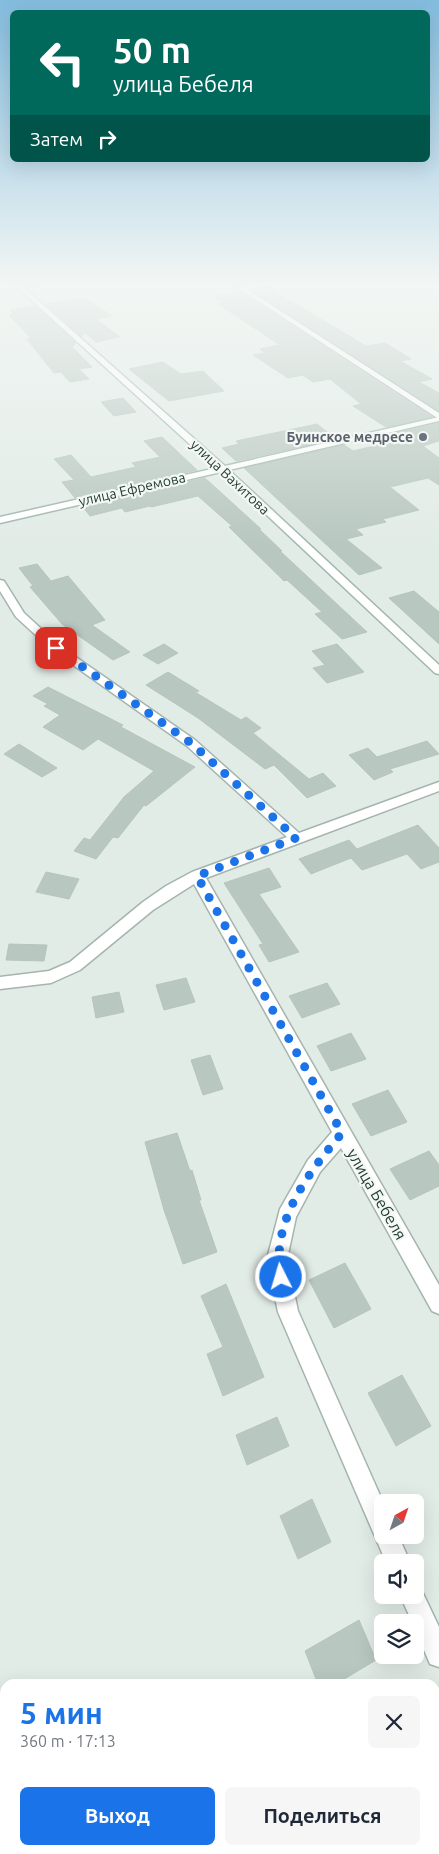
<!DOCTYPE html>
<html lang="ru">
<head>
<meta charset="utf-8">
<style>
  body { margin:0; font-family:Ubuntu,sans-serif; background:#f6f6f7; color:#1f2937; height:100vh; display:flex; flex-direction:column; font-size:19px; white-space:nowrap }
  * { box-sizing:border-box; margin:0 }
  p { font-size:16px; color:#747a83 }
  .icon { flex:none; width:28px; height:28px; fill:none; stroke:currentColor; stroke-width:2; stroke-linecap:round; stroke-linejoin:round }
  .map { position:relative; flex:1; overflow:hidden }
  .drawer { position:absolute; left:0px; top:1679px; width:440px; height:176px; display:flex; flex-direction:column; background:#fff; border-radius:15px 15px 0 0; box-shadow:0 5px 20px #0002 }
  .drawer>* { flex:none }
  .banner { position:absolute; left:10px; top:10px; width:420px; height:152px; border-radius:8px; box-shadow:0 5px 20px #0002; background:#00695c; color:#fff; overflow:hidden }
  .needle { width:32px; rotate:40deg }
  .controls { position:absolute; left:374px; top:1494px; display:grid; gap:10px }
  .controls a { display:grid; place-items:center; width:50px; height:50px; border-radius:8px; background:#fff; box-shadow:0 5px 20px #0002; font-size:25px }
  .pin { position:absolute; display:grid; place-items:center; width:42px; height:42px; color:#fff; margin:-21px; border-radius:10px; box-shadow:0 2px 8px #0006 }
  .me { position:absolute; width:55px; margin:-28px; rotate:355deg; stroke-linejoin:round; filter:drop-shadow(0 0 4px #0008) }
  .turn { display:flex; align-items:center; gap:18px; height:105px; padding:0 20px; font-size:22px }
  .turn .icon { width:65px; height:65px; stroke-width:2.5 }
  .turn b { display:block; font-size:35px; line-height:42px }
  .then { display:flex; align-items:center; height:48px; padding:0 20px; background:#0003; gap:10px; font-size:19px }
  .round { display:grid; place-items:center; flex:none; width:52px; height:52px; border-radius:8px; background:#f6f6f7 }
  .overview { display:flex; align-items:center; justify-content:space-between; height:85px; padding:0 20px }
  h1 { font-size:30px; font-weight:700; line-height:38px; color:#1a73e8 }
  .cta { display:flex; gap:10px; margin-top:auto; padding:10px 20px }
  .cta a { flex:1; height:58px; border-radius:8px; background:#1a73e8; color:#fff; font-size:20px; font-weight:700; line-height:58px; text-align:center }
  .cta a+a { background:#f6f6f7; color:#1f2937 }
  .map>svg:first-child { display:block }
</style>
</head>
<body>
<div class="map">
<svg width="439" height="1854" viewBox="0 0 439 1854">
  <rect width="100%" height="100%" fill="#e2ece7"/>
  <!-- building -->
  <path fill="#b8c7c0" stroke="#b5c5bd" d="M267,287L366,346L385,343L411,359L400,361L432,379L419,382L439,393V411L251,290Z
    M240,292L432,417L386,427L353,406L361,404L330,379L313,382L303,375L288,378L253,355L265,353L260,349L280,345L218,304L224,303L214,296Z
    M85,298L112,316L96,319L120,337L96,342L85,333L82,337L46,304Z
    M35,306L76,343L72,347L92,367L79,369L89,379L70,382L61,372L54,373L27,339H32L9,315L14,314L10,310Z
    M163,362L181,374L203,371L224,391L169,401L129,369Z
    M123,398L136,412L114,416L101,402Z
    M439,423V441L423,446L439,458V485L428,478L390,487L419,510L383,519L386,522L356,529L363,535L346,539L382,568L359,575L244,468L344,445L353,451L405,439L396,433Z
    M317,424L336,439L236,461L222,448L239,444L236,441Z
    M162,437L197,470L75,498L62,482L74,480L54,459L71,455L91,477L136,467L132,463L160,457L144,441Z
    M205,478L261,529H259L282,551H280L367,632L342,639L315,614L322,612L287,580L284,581L229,527L232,526L198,496L151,507L150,506L125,512L122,508L90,516L82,506Z
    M37,564L51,581L68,576L105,620L92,625L130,652L113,660L62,624L30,587L33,586L19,568Z
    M414,591L439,612V644L389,598Z
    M164,644L178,653L158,664L143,655Z
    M337,644L364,672L327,683L313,668L325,665L312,651Z
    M168,672L199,691L195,692L241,720L246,717L261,728L253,733L309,779L323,773L336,786L307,798L274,765L265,769L198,718L146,685Z
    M48,687L123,725L121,727L195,767L146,806L144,805L118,838L113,837L96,859L74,851L84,838L90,840L124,797L154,771L98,739L83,750L43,727L60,715L44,706L48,704L33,696Z
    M427,741L439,754L390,769L393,772L374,780L349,755L368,748L377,757Z
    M19,744L57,768L42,777L4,754Z
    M418,825L439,848V862L421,869L407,854L362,870L351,858L311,874L299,859L349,840L357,849Z
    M269,868L281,887L259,894L299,952L269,962L259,945L263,944L224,883Z
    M46,872L79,879L69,899L36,892Z
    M9,944L47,945L44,961L6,960Z
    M186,978L195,1002L164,1010L156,985Z
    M327,983L340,1004L302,1018L289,996Z
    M119,992L124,1012L96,1018L92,997Z
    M351,1033L366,1059L331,1071L317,1046Z
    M210,1055L223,1089L203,1095L191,1060Z
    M388,1090L407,1122L371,1136L352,1104Z
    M177,1133L190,1171L192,1170L201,1200H199L217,1252L183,1264L164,1210L145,1142Z
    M429,1151L439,1165V1186L410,1200L390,1169Z
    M345,1263L371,1309L334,1328L309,1280Z
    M226,1284L264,1377L223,1396L207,1354L223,1347L201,1296Z
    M402,1375L431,1426L396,1446L368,1393Z
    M277,1417L289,1446L247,1465L236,1435Z
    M312,1499L331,1542L298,1559L280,1516Z
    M359,1620L376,1660L336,1684H318L305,1651Z"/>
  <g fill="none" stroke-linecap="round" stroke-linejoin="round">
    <!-- street casing -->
    <g stroke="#a5b4ae" stroke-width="3">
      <path id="street" d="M18,286H34L20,289L17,287Z
        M235,286H242L439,413V419Z
        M0,580L4,581L24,613L60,646L195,740L299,833L439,782V791L206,878L439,1285V1314L432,1311L341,1148L320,1172L296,1217L287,1259L298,1311L383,1502L382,1535H398L410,1562H386L278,1312L267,1259L280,1209L308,1160L332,1132L194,884L153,910L80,970L51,983L0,989V977L49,971L70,962L143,902L166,886L192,872L287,837L187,746L52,650L16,617L0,591Z
        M415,1584L420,1587L439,1627V1667L430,1664L415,1629V1622H412L400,1595H415Z"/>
    </g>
    <!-- secondary casing -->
    <g stroke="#a1b7ae" stroke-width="3">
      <path id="secondary" d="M16,286H22L225,466L439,417V421L229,470L439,665V674L435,673L221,472L0,523V517L216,468Z"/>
    </g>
    <!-- street -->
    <use href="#street" fill="#fff" fill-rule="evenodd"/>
    <!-- secondary -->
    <use href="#secondary" fill="#fff" fill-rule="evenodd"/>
  </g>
  <!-- sky -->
  <linearGradient id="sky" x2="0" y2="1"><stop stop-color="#83bcde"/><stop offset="0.52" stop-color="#f2f6f4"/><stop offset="1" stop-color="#f2f6f4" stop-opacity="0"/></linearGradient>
  <rect width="439" height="545" fill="url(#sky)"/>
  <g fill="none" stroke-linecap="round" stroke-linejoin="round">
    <!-- route -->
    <path stroke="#1a73e8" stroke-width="9" stroke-dasharray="0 16.2" d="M56,648L191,743L296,838L197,876L342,1133C309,1172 270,1222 281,1277"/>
  </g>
  <!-- markers -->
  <circle fill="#6b7280" stroke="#f3f8f5" stroke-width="2" cx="423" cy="437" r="5"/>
  <g text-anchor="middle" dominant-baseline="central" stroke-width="4.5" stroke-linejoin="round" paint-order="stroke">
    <!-- far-worship labels -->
    <g font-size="14" font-weight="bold" fill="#5b616d" stroke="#f3f8f5" text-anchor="end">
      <text x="413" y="437">Буинское медресе</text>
    </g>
    <!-- far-street labels -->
    <g font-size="14" fill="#233c34" stroke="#f3f8f5">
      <text transform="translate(230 477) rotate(43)">улица Вахитова</text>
      <text transform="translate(132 489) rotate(-13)">улица Ефремова</text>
    </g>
    <!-- street labels -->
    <g font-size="16" fill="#233c34" stroke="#f3f8f5">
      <text transform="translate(377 1194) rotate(60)">улица Бебеля</text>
    </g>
  </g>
</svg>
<div class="controls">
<a><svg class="needle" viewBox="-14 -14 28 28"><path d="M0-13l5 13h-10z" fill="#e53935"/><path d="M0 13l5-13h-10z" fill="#747a83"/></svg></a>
<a><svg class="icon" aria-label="sound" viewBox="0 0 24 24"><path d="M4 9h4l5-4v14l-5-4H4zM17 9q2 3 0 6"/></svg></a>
<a><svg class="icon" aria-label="layers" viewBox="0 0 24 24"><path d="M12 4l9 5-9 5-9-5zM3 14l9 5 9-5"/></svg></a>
</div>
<div class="pin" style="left:56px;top:648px;background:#d93025"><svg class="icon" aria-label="arrive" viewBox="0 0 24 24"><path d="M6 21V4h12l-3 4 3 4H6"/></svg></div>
<svg class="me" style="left:281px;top:1277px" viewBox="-20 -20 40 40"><circle r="17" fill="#1a73e8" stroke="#fff" stroke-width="3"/><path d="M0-11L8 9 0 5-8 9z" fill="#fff"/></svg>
<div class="banner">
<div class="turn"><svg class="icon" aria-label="left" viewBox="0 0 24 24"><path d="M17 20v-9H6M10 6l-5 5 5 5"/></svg><div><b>50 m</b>улица Бебеля</div></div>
<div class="then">Затем<svg class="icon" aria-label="right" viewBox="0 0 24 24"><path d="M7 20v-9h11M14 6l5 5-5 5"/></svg></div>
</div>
<section class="drawer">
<div class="overview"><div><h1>5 мин</h1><p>360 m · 17:13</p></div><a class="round"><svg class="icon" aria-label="close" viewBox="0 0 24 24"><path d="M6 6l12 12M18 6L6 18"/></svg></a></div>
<div class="cta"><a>Выход</a><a>Поделиться</a></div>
</section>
</div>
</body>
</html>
